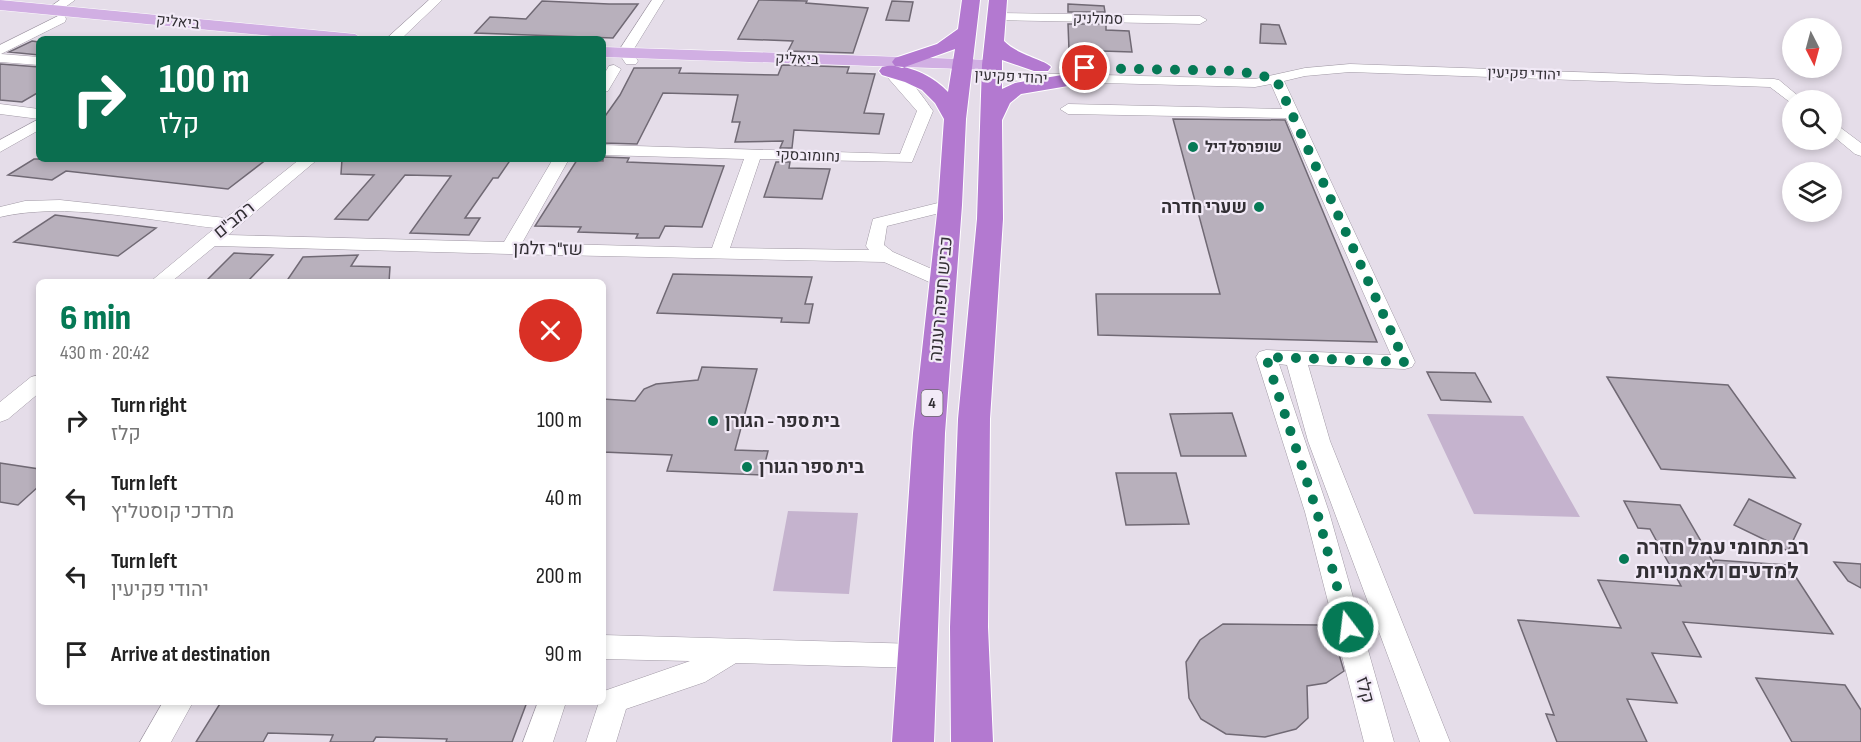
<!DOCTYPE html>
<html lang="en">
<head>
<meta charset="utf-8">
<style>
  body { margin:0; font-family:"Sofia Sans Condensed",Heebo,sans-serif; background:#f2f2f2; color:#222; height:100vh; display:flex; flex-direction:column; font-size:22px; white-space:nowrap }
  * { box-sizing:border-box; margin:0 }
  p { font-size:20px; color:#767676 }
  .icon { flex:none; width:33px; height:33px; fill:none; stroke:currentColor; stroke-width:2; stroke-linecap:round; stroke-linejoin:round }
  .map { position:relative; flex:1; overflow:hidden }
  .details { position:absolute; left:36px; top:279px; width:570px; height:426px; display:flex; flex-direction:column; background:#fff; border-radius:9px; box-shadow:0 3px 9px #0003 }
  .details>* { flex:none }
  .top-card { position:absolute; left:36px; top:36px; width:570px; height:126px; border-radius:9px; box-shadow:0 3px 9px #0003; background:#0b6e4f; color:#fff; overflow:hidden }
  .needle { width:39px; rotate:174deg }
  .fabs { position:absolute; left:1782px; top:18px; display:grid; gap:12px }
  .fabs a { display:grid; place-items:center; width:60px; height:60px; border-radius:50%; background:#fff; box-shadow:0 3px 9px #0003; font-size:30px }
  .pin { position:absolute; display:grid; place-items:center; width:51px; height:51px; color:#fff; margin:-26px; border:3px solid #fff; border-radius:50%; box-shadow:0 2px 6px #0007 }
  .me { position:absolute; width:66px; margin:-33px; rotate:345deg; stroke-linejoin:round; filter:drop-shadow(0 0 4px #0008) }
  .turn { display:flex; align-items:center; gap:21px; height:126px; padding:0 24px; font-size:27px }
  .turn .icon { width:78px; height:78px; stroke-width:2.5 }
  .turn b { display:block; font-size:42px; line-height:51px }
  .round { display:grid; place-items:center; flex:none; width:63px; height:63px; border-radius:32px; background:#f2f2f2 }
  .headline { display:flex; align-items:center; justify-content:space-between; height:102px; padding:0 24px }
  h1 { font-size:36px; font-weight:800; line-height:45px; color:#057955 }
  ul { padding:0; list-style:none }
  li { display:flex; align-items:center; gap:18px; height:78px; padding:0 24px }
  li div { flex:1 }
  li b { display:block; font-size:22px }
  li em { font-style:normal }
  .map>svg:first-child { display:block }
</style>
</head>
<body>
<div class="map">
<svg width="1861" height="742" viewBox="0 0 1861 742">
  <rect width="100%" height="100%" fill="#e5dde9"/>
  <!-- green -->
  <path fill="#c5b3ce" d="M1427,414L1523,416L1580,517L1474,514Z
    M788,511L858,513L849,594L773,591Z"/>
  <!-- building -->
  <path fill="#b8b0bc" stroke="#706974" stroke-width="1.5" d="M759,0L807,1L806,3L868,8L853,53L788,51L793,41L738,39Z
    M542,1L609,4H638L613,38L475,33L490,17L526,19Z
    M892,1L913,2L909,21L886,20Z
    M1068,4L1104,6L1105,12H1068Z
    M1068,24H1106V30L1129,31L1132,52L1069,50Z
    M1261,24L1279,25L1286,44L1260,43Z
    M32,41L39,42V55L9,52Z
    M0,64L39,67V92L22,102L0,100Z
    M782,65L849,67L847,73L875,74L864,113L884,114L879,134L794,130L792,148H780L783,141L735,142L740,122H732L738,95L663,93L637,144L603,143V119L620,95L634,68H681L679,73L778,75Z
    M1173,119L1285,120L1377,342L1098,335L1096,294H1220Z
    M603,157L629,158L627,162L724,166L702,227L665,226L659,238H636L638,234L578,232L581,227L535,226L577,160L603,161Z
    M34,159H267L228,189L66,171L52,180L8,175Z
    M342,159H511L498,178H493L465,218H480L469,235L410,233L451,176L405,175L368,220L335,219L374,175L341,174Z
    M776,162H790L789,168L830,169L822,199L764,197Z
    M55,215L156,228L118,256L14,242Z
    M234,253L273,255L247,282H205Z
    M358,255L351,266L390,267L389,282H286L303,257Z
    M673,274L812,277L805,304H813L809,323L781,322L782,318L657,313Z
    M702,367L757,369L735,450L768,451L762,475L667,471L672,455L603,452V399L635,401L644,389L656,384L698,380Z
    M1427,372L1475,373L1491,402L1441,400Z
    M1607,377L1728,385L1795,478L1661,469Z
    M1232,413L1246,456H1181L1170,414Z
    M0,463L39,469V486L18,505L0,502Z
    M1116,473H1176L1189,524L1126,525Z
    M1749,499L1801,524L1788,551L1734,525Z
    M1624,501L1680,505L1713,562L1715,560L1788,565L1833,634L1683,622L1701,657L1652,653L1677,703L1627,699L1647,742H1557L1546,714L1554,715L1518,620L1621,628L1598,580L1681,586L1650,529L1638,528Z
    M1834,562L1861,564V588L1848,581Z
    M1223,624L1321,625L1338,651L1344,671L1326,683L1307,686L1308,718L1296,729L1265,737L1226,734L1201,719L1189,698L1186,662L1200,640Z
    M1756,678L1845,685L1861,710V742H1792Z
    M221,702H527L512,742H446L447,739L376,737L373,742H330L333,735L268,733L263,742H196Z"/>
  <g fill="none" stroke-linecap="round" stroke-linejoin="round">
    <!-- minor casing -->
    <g stroke="#a199a5" stroke-width="1">
      <path id="minor" d="M60,0H75L57,13H47L46,10Z
        M429,0H442L401,39H386Z
        M652,0H664L632,52L638,61L636,64H626L618,52Z
        M996,13L1200,16L1207,20L1200,24L991,20L990,17Z
        M60,15L65,16L66,19L65,22L1,54L39,57V65L0,62V45Z
        M1350,64L1774,79L1779,80L1803,100H1792L1791,103L1770,87L1350,72L1305,76L1284,81L1415,362L1412,367L1405,369L1308,365L1330,441L1450,742H1420L1308,441L1287,365L1279,364L1329,512L1394,742H1364L1305,512L1256,357L1259,352L1266,350L1391,355L1286,118L1068,114L1060,109L1068,104L1282,109L1271,84L1255,87L991,80L984,76L991,72L1255,79L1305,68Z
        M614,65L621,69L608,91L603,92V76L609,66Z
        M889,67C906,71 923,97 933,111L912,162L760,159L730,248L869,250L866,246L873,219L950,200L956,201L959,205L956,209L887,226L884,245L893,252L950,277L952,281L950,285H936L884,262L509,254L215,246L171,282H150L215,228C148,220 64,202 0,217V207L25,201L60,200L226,218L300,159H318L228,235L504,242L553,159H569L522,243L712,248L744,159L603,155V145L900,154L917,111L882,71Z
        M0,104L39,109V119L0,114Z
        M39,119V130L0,152V140Z
        M1832,123L1837,125L1861,143V156L1855,154L1832,135Z
        M39,375V393L8,419L0,422V402L31,377Z
        M603,635L918,644L928,647L932,656L928,665L918,668L736,663L705,682L626,709L616,742H586L599,702H603L604,691L690,661L603,659Z
        M163,702H193L171,742H140Z
        M538,702H566L553,742H523Z"/>
    </g>
    <!-- major casing -->
    <g stroke="#fff" stroke-width="1">
      <path id="major" d="M0,0L355,34L363,39H304L0,10Z
        M603,47L992,60L998,61L1001,65L998,69L992,70L603,57Z"/>
    </g>
    <!-- highway casing -->
    <g stroke="#fff" stroke-width="2">
      <path id="highway" d="M962,0H980L966,119L962,205L945,433L934,742H892L913,433L938,205L944,119L935,103L922,90L905,82L882,75L879,71L882,67C903,61 934,76 948,92L955,49L902,68L895,66L892,62L895,58L937,44L958,29Z
        M989,0H1007L1004,41C1017,55 1046,60 1051,67L1048,71H1034L1002,60V89L1015,83L1074,73L1081,75L1084,79L1081,83L1074,85L1021,94L1010,103L1002,120L1003,219L990,419L988,627L993,742H951L950,627L958,419L977,219L982,65Z"/>
    </g>
    <!-- minor -->
    <use href="#minor" fill="#fff" fill-rule="evenodd"/>
    <!-- major -->
    <use href="#major" fill="#d1afe3" fill-rule="evenodd"/>
    <!-- highway -->
    <use href="#highway" fill="#b379d0" fill-rule="evenodd"/>
  </g>
  <g fill="none" stroke-linecap="round" stroke-linejoin="round">
    <!-- route -->
    <path stroke="#057955" stroke-width="10" stroke-dasharray="0 18" d="M1085,68L1238,71L1276,79L1405,362L1266,357L1317,512L1348,627"/>
  </g>
  <!-- markers -->
  <g fill="#057955" stroke="#f2eaf7" stroke-width="2">
    <circle cx="1193" cy="147" r="6"/>
    <circle cx="1259" cy="207" r="6"/>
    <circle cx="713" cy="421" r="6"/>
    <circle cx="747" cy="467" r="6"/>
    <circle cx="1624" cy="559" r="6"/>
  </g>
  <g text-anchor="middle" dominant-baseline="central" stroke-width="4.5" stroke-linejoin="round" paint-order="stroke">
    <!-- far-street labels -->
    <g font-size="15" fill="#322f34" stroke="#f2eaf7">
      <text transform="translate(1098 19) rotate(1)">סמולניק</text>
      <text transform="translate(178 22) rotate(6)">ביאליק</text>
      <text transform="translate(797 59) rotate(2)">ביאליק</text>
      <text transform="translate(1524 74) rotate(2)">יהודי פקיעין</text>
      <text transform="translate(1011 77) rotate(3)">יהודי פקיעין</text>
      <text transform="translate(808 156) rotate(2)">נחומובסקי</text>
    </g>
    <!-- far-poi labels -->
    <g font-size="15" font-weight="bold" fill="#322f34" stroke="#f2eaf7" text-anchor="start">
      <text x="1205" y="147">שופרסל דיל</text>
    </g>
    <!-- shield labels -->
    <rect fill="#f2eaf7" stroke="#6c676e" stroke-width="1.5" x="921.5" y="390" width="21" height="26" rx="4.5"/>
    <g font-size="16" font-weight="bold" fill="#322f34">
      <text x="932" y="403">4</text>
    </g>
    <!-- poi labels -->
    <g font-size="18" font-weight="bold" fill="#322f34" stroke="#f2eaf7" text-anchor="start">
      <text x="1247" y="207" text-anchor="end">שערי חדרה</text>
      <text x="725" y="421">בית ספר - הגורן</text>
      <text x="759" y="467">בית ספר הגורן</text>
    </g>
    <!-- street labels -->
    <g font-size="18" fill="#322f34" stroke="#f2eaf7">
      <text transform="translate(234 220) rotate(-39)">רמב"ם</text>
      <text transform="translate(548 249) rotate(1)">שז"ר זלמן</text>
      <text transform="translate(941 299) rotate(-85)">כביש חיפה רעננה</text>
      <text transform="translate(1365 690) rotate(75)">קלז</text>
    </g>
    <!-- near-poi labels -->
    <g font-size="21" font-weight="bold" fill="#322f34" stroke="#f2eaf7" text-anchor="start">
      <text x="1636" y="547">רב תחומי עמל חדרה<tspan x="1636" dy="24">למדעים ולאמנויות</tspan></text>
    </g>
  </g>
</svg>
<div class="fabs">
<a><svg class="needle" viewBox="-14 -14 28 28"><path d="M0-13l5 13h-10z" fill="#e53935"/><path d="M0 13l5-13h-10z" fill="#767676"/></svg></a>
<a><svg class="icon" aria-label="search" viewBox="0 0 24 24"><circle cx="10" cy="10" r="6"/><path d="M15 15l6 6"/></svg></a>
<a><svg class="icon" aria-label="layers" viewBox="0 0 24 24"><path d="M12 4l9 5-9 5-9-5zM3 14l9 5 9-5"/></svg></a>
</div>
<div class="pin" style="left:1085px;top:68px;background:#d93025"><svg class="icon" aria-label="arrive" viewBox="0 0 24 24"><path d="M6 21V4h12l-3 4 3 4H6"/></svg></div>
<svg class="me" style="left:1348px;top:627px" viewBox="-20 -20 40 40"><circle r="17" fill="#057955" stroke="#fff" stroke-width="3"/><path d="M0-11L8 9 0 5-8 9z" fill="#fff"/></svg>
<div class="top-card">
<div class="turn"><svg class="icon" aria-label="right" viewBox="0 0 24 24"><path d="M7 20v-9h11M14 6l5 5-5 5"/></svg><div><b>100 m</b>קלז</div></div>
</div>
<section class="details">
<div class="headline"><div><h1>6 min</h1><p>430 m · 20:42</p></div><a class="round" style="background:#d93025;color:#fff"><svg class="icon" aria-label="close" viewBox="0 0 24 24"><path d="M6 6l12 12M18 6L6 18"/></svg></a></div>
<ul>
<li><svg class="icon" aria-label="right" viewBox="0 0 24 24"><path d="M7 20v-9h11M14 6l5 5-5 5"/></svg><div><b>Turn right</b><p>קלז</p></div><em>100 m</em></li>
<li><svg class="icon" aria-label="left" viewBox="0 0 24 24"><path d="M17 20v-9H6M10 6l-5 5 5 5"/></svg><div><b>Turn left</b><p>מרדכי קוסטליץ</p></div><em>40 m</em></li>
<li><svg class="icon" aria-label="left" viewBox="0 0 24 24"><path d="M17 20v-9H6M10 6l-5 5 5 5"/></svg><div><b>Turn left</b><p>יהודי פקיעין</p></div><em>200 m</em></li>
<li><svg class="icon" aria-label="arrive" viewBox="0 0 24 24"><path d="M6 21V4h12l-3 4 3 4H6"/></svg><div><b>Arrive at destination</b></div><em>90 m</em></li>
</ul>
</section>
</div>
</body>
</html>
